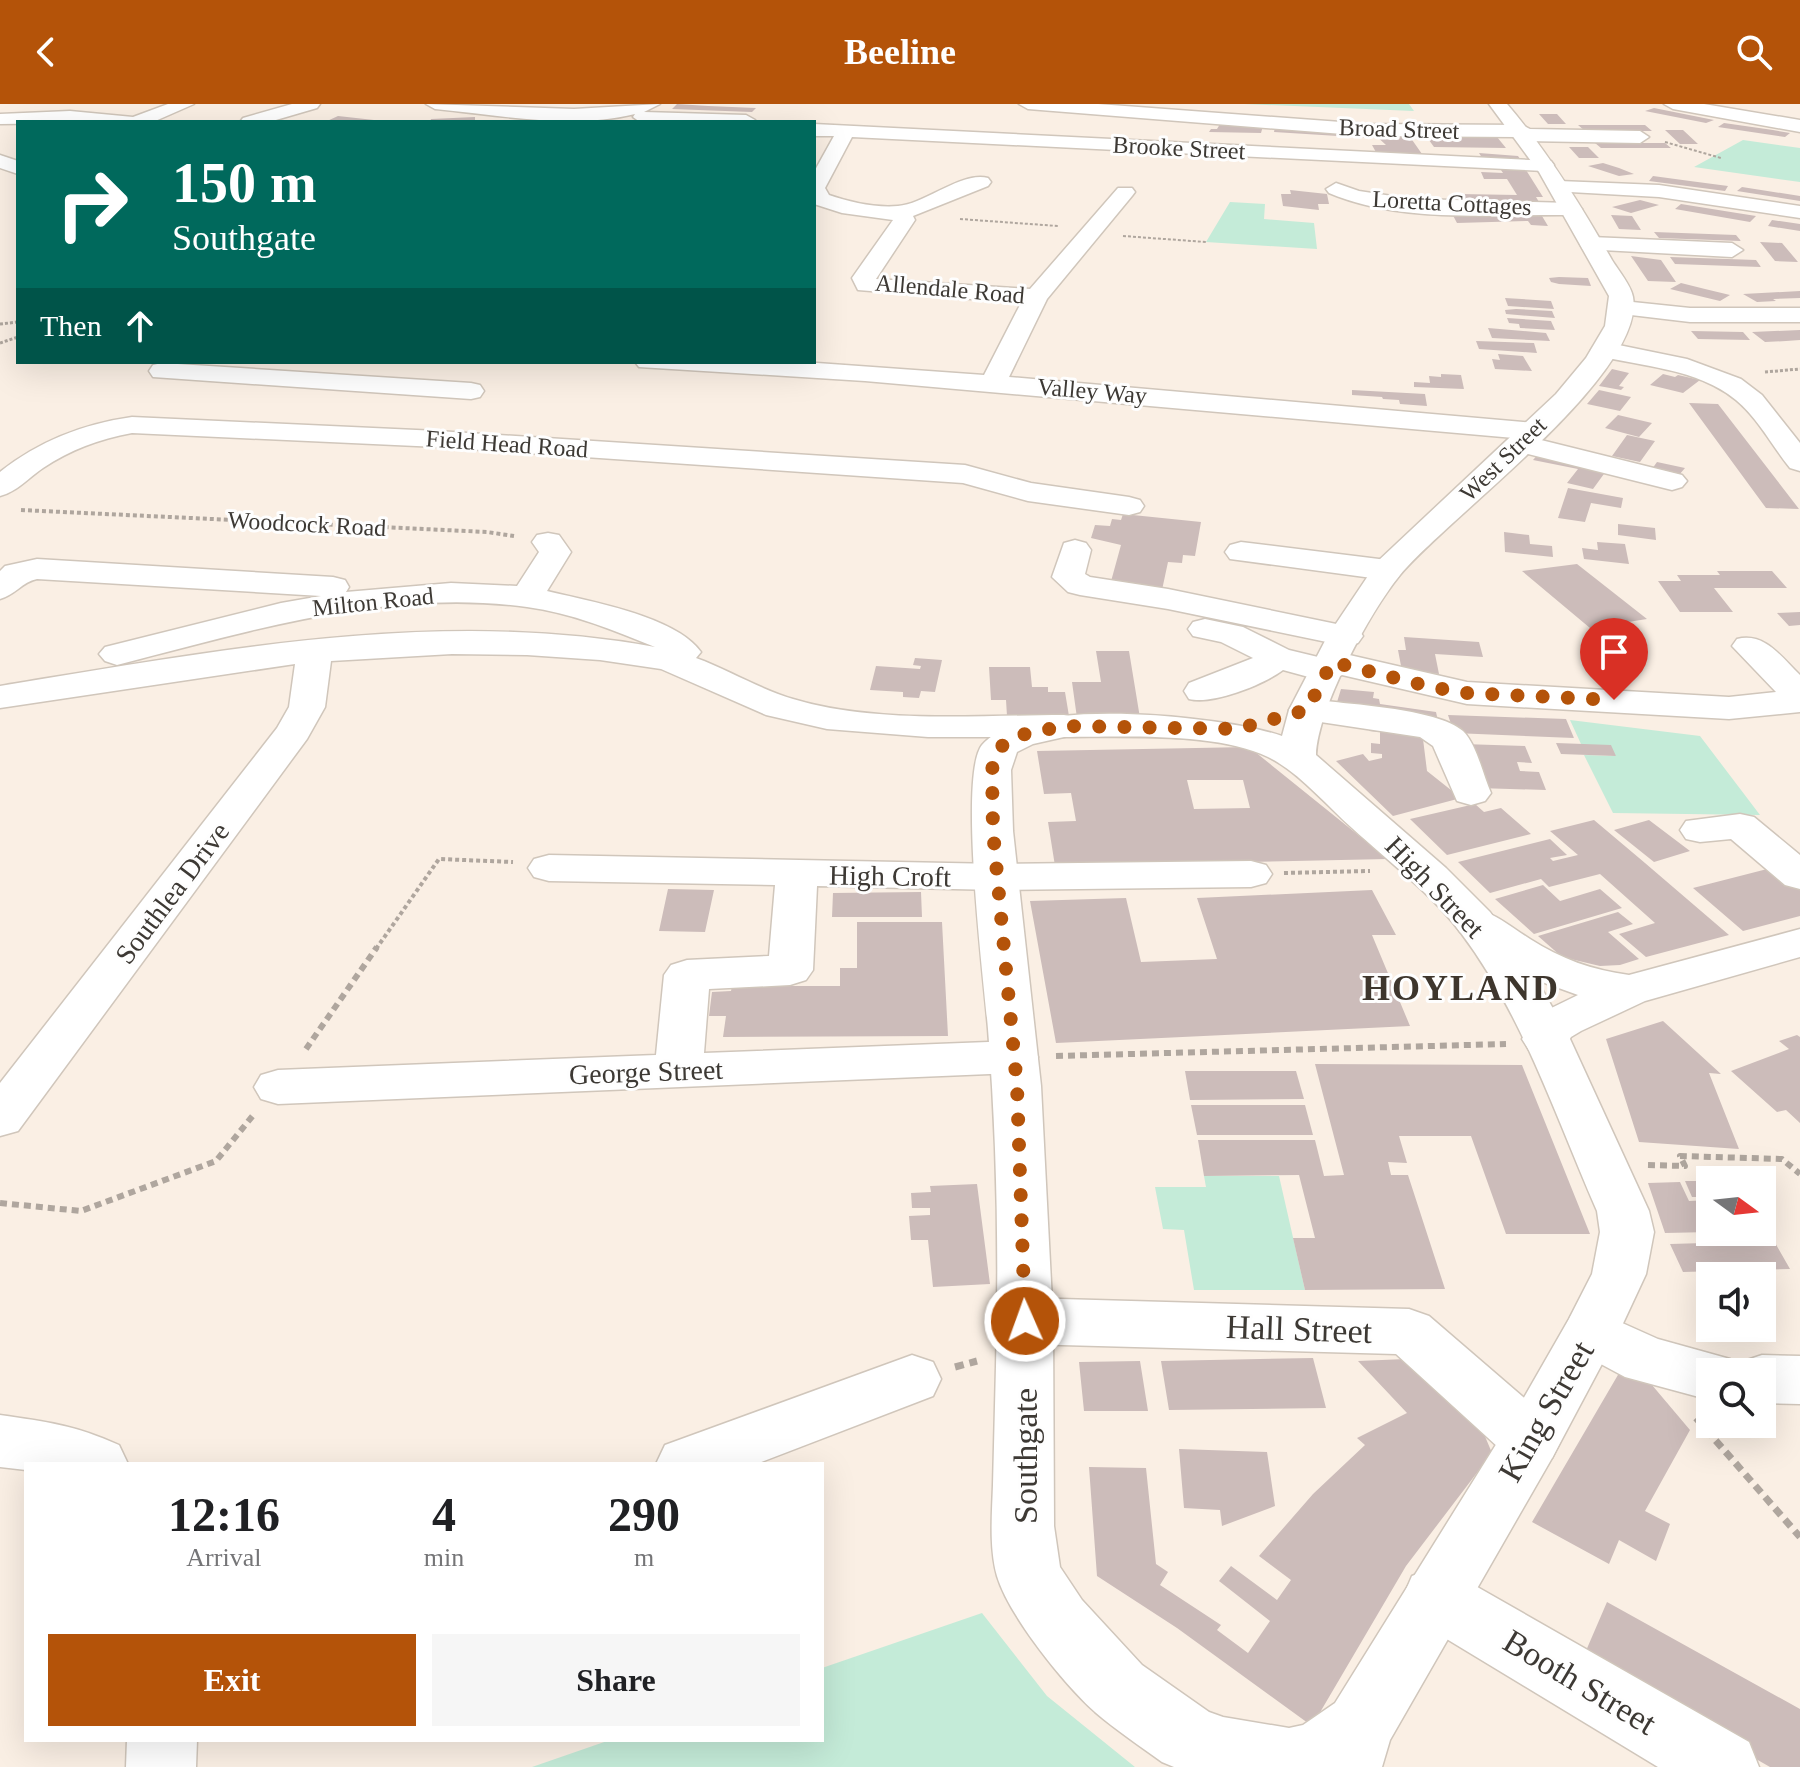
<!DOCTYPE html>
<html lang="en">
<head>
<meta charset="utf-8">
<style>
  body { margin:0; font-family:"Times New Roman",serif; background:#f6f6f6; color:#202124; height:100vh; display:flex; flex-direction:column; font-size:30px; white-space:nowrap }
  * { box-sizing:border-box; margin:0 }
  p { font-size:26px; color:#757577 }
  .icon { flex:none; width:44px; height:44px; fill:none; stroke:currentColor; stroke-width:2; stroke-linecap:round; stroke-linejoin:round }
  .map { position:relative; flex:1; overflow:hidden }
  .sheet { position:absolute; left:24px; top:1358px; width:800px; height:280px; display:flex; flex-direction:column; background:#fff; border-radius:0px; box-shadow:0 8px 32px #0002 }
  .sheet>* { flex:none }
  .guide { position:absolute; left:16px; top:16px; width:800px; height:244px; border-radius:0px; box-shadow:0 8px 32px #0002; background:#00695c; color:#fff; overflow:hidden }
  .needle { width:52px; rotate:105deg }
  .controls { position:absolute; left:1696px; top:1062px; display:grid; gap:16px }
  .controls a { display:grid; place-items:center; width:80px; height:80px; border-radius:0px; background:#fff; box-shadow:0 8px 32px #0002; font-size:40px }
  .pin { position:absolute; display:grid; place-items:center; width:68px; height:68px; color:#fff; margin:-82px -34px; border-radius:50% 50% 50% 0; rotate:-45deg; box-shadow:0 0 8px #0007 }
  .pin .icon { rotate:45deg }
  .me { position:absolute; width:88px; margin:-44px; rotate:358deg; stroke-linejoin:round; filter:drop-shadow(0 0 6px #0008) }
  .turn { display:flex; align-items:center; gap:28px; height:168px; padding:0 24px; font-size:36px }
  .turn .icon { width:104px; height:104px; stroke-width:2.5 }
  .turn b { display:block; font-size:56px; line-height:68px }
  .then { display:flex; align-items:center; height:76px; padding:0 24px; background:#0003; gap:16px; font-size:30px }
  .eta { display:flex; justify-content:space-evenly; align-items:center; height:136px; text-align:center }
  .eta b { font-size:48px; font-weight:800; line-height:56px }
  .action { display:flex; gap:16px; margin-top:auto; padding:16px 24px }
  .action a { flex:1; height:92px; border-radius:0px; background:#b45309; color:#fff; font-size:32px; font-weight:800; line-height:92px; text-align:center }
  .action a+a { background:#f6f6f6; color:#202124 }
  header { display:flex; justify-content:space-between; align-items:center; height:104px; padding:0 24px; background:#b45309; color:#fff; font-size:36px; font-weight:800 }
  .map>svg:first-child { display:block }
</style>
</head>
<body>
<header><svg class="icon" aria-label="back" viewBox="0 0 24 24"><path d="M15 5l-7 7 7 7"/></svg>Beeline<svg class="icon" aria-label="search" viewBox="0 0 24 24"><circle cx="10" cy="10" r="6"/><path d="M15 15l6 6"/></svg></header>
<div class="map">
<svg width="1800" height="1663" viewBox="0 0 1800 1663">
  <rect width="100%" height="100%" fill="#faefe4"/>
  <!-- green -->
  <path fill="#c4ebd8" d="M1244,0H1409L1414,7Z
    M1743,36L1800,44V78L1694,63Z
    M1230,98L1265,100L1264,115L1314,119L1317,145L1206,138Z
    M1570,616L1700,632L1760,711L1613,709L1584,651L1616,652L1581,640Z
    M1204,1072H1279L1305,1186H1194L1184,1126L1163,1125L1155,1083H1206Z
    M982,1509L1047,1592L1135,1663H532L610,1636H822V1564Z"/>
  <!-- building -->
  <path fill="#ccbcba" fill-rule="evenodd" d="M677,0L708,2L756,4L752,8L672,5Z
    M1654,4L1714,16L1706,19L1645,7Z
    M1539,10H1557L1566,20H1548Z
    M338,12L374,16V18H325Z
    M475,13V18H430L431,15Z
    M1724,19L1773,26L1790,29L1785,33L1718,23Z
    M1220,20L1263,22L1261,29L1209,28L1211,25H1217Z
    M1578,21H1645L1652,27H1585Z
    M1275,23L1371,29L1370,34L1274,28Z
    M1665,26H1683L1698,40H1680Z
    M1374,30H1408L1422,50H1377L1372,41H1386Z
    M1426,32L1497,33L1506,44L1434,43Z
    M1595,39H1665L1671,44H1601Z
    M1569,43H1588L1599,54H1579Z
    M1479,49L1518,52L1522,58L1484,57Z
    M1603,59L1619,64L1634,70L1619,72L1588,62Z
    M1501,66H1526L1543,93H1536L1539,98L1462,95L1459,90L1517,91L1507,75H1484L1481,68L1503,69Z
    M1653,72L1690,77L1728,82L1725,87L1649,77Z
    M1742,83L1800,92V97L1737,87Z
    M1290,86L1327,90L1329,100H1318L1319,106L1283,102L1281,90H1291Z
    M1640,96L1659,101L1631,109L1612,103Z
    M1681,100L1737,109L1756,112L1750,118L1675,105Z
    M1449,104L1539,107L1548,122L1531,121L1528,117L1457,119Z
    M1611,111L1632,112L1641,126L1619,125Z
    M1772,116L1800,120V127L1768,122Z
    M1654,128L1736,131L1741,137L1659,134Z
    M1760,138L1782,139L1798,158L1775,157Z
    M1631,152L1661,156L1676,178L1648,177Z
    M1670,153L1756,156L1761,163L1675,160Z
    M1559,173L1588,174L1591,182L1559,180L1551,178L1549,174Z
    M1681,179L1705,185L1730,191L1720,197L1670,185Z
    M1800,187V194L1773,195L1776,197L1757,198L1743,190Z
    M1505,194L1551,197L1554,205L1508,202Z
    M1516,205L1552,207L1555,214L1506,210L1505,206Z
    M1507,214L1551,217L1555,226L1520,224L1519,220L1509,219Z
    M1488,224L1546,229L1550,237L1492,234Z
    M1800,226V236L1786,237L1765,238L1752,228Z
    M1691,227L1743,228L1750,236L1698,235Z
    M1476,237L1534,239L1537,249L1479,245Z
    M1498,250L1523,252L1532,267L1495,265L1492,255L1500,256Z
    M1612,265L1629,269L1619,282L1624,283L1621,286L1599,282Z
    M1441,270L1461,271L1464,285L1414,283V278L1430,279L1429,272L1441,273Z
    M1663,270L1675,273L1678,271L1700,276L1683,289L1650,281Z
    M1352,286L1425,290L1427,302L1400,300L1399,296L1383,295L1382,293L1352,291Z
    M1599,286L1631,293L1620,307L1587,300Z
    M1689,299L1718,300L1799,405L1766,404Z
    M1618,311L1652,319L1639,333L1605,324Z
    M1627,331L1655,337L1640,358L1612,352Z
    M1540,348L1609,363L1593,385L1567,379L1578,365L1533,356Z
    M1657,358L1685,364L1679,371L1652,365Z
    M1568,384L1623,394L1621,404L1591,399L1585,418L1558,414Z
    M1123,410L1201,418L1195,452L1183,451L1182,459L1168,458L1162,486L1110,481L1121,441L1091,434L1095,421L1110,422L1112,415L1121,416Z
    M1618,420L1655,424L1656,436L1618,431Z
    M1504,428L1529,431L1530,440L1552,442L1553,453L1505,448Z
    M1597,438L1625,440L1629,460L1584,455L1582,444L1598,446Z
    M1577,460L1647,515L1590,524L1522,467Z
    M1717,467H1772L1787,484H1714L1733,508H1680L1658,477H1681L1677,471H1720Z
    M1800,508V521L1789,522L1777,509Z
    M1404,533L1479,538L1483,553L1435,550L1439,570L1402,567L1398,546H1406Z
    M1096,547H1129L1140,614H1077L1072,578H1101Z
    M915,554L942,556L935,588L921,587L919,594L903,593V588L870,586L876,562L920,565L921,562L913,561Z
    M989,563H1030L1032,583H1048V588H1065L1069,612H1007L1006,596H991Z
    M1341,585L1374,588L1373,594L1379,595L1380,600L1436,608L1438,617L1334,608Z
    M1448,611L1566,615L1574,634L1454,629Z
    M1369,623L1422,627L1427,667L1461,694L1393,712L1336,657L1363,650L1369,657L1382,654V650L1371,649V639L1380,640V628L1369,627Z
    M1556,639L1611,641L1616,652L1561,650Z
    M1463,640L1525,642L1532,659L1517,658L1520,667L1539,668L1546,686L1478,684Z
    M1249,643L1388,755L1055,762L1048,718L1076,717L1071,689L1044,690L1037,647ZM1187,676H1243L1250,704L1194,705Z
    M1475,700L1484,708L1501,704L1531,730L1447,751L1410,715Z
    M1594,716L1645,759L1729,831L1646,853L1619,830L1655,819L1600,770L1549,783L1541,775L1490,789L1458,758L1550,735L1567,751L1550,754L1553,757L1578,751L1550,727Z
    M1649,716L1690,747L1654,758L1614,726Z
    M1775,763L1800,782V812L1743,827L1693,784Z
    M1543,781L1560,797L1600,785L1622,804L1534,830L1495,795Z
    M668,785L714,786L705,828L659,827Z
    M1372,786L1396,831H1372L1410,922L1056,939L1030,797L1126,794L1141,858L1217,855L1197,794Z
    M921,788L922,813H832L833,789Z
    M1618,808L1633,820L1608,828L1639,855L1620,861L1600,862L1562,853L1538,832Z
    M857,818H942L948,932L723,933L726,912H709L712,888L731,887L732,882H840V864H857Z
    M1663,917L1721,970L1709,969L1739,1045L1639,1038L1606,935Z
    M1797,931L1800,933V1019L1786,1006L1777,1008L1731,967L1789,945L1779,937Z
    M1315,960L1522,961L1590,1130H1506L1471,1032H1399L1407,1059L1388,1058L1391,1071H1408L1445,1185L1305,1186L1293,1134H1315L1299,1071L1204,1072L1198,1036H1315L1324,1072L1344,1071Z
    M1185,967H1296L1304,995L1190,996Z
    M1191,1001H1305L1313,1031H1197Z
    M1685,1077H1710V1093H1692Z
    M1680,1078L1689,1097L1710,1096V1128L1665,1129L1648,1079Z
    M977,1080L990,1180L933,1183L928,1136H911L909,1112L930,1111V1104H912L911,1089L931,1088L930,1082Z
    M1774,1137L1790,1165L1683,1168L1670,1140Z
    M1313,1254L1326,1304L1169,1306L1161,1257Z
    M1406,1255L1484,1330L1492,1349L1406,1462L1312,1622L1177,1524L1097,1472L1089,1363L1146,1364L1156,1460L1168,1468L1160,1481L1221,1521L1217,1526L1248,1549L1270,1517L1219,1477L1231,1462L1277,1496L1291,1476L1259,1452L1313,1390L1365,1341L1357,1334L1407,1309L1358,1257Z
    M1140,1257L1148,1307H1084L1079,1258Z
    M1622,1264L1641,1268L1690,1326L1645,1407L1670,1420L1656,1457L1619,1436L1609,1460L1532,1418Z
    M1179,1345L1267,1348L1275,1402L1222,1422L1220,1406L1184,1404Z
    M1607,1498L1800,1605V1663H1770L1582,1556Z"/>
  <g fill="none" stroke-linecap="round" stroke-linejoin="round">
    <!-- minor casing -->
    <g stroke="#d0c6bb" stroke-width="3">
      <path id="minor" d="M168,0H194L153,18L0,20V10L70,7L133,13Z
        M292,0H320L317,4L269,18H240L243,14Z
        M426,0L574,5L660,0L644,8L746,11L755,16L640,18L633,13L635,10C571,26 500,11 435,5Z
        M1019,0H1098L1368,20L1522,21L1530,25L1640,27L1649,33L1640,39L1525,37L1517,33L1368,32L1028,5Z
        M1664,0H1704L1800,16V28L1673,5Z
        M814,20L1551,57L1554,61L1551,65L1544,67L852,33L825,84L829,91C849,98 876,104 898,102C925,100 962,67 988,74L991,78L988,82L913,112L915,116L876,175L1030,185L1118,84H1132L1135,88L1132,92L1047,195L1009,273L1535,319L1545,321L1549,327L1545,333L1537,335L1682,371L1687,377L1682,383L1672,386L1512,346L1508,340L1514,334L865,277L639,263L635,258H803L984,271L1021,199L858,186L852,174L893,116L842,109L814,100V68L834,32H814Z
        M0,51L18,57V70L0,64Z
        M1559,77L1659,81L1800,102V114L1659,93L1552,87L1549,83L1552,79Z
        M1336,79L1359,87L1412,95L1571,99L1582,105L1571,111C1493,110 1402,120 1329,89L1326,85Z
        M1591,133L1732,139L1743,146L1732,153L1583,145L1580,140L1583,135Z
        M1623,197L1690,204H1800V218H1690L1614,209L1611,204L1614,199Z
        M1604,238L1687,255L1741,275L1762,291L1800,339V367L1790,364C1772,342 1758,314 1736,296C1697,264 1642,263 1595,251L1591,246L1595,241Z
        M162,259L471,279L480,281L484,287L480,293L471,295L153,273L149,267L153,261Z
        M132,313L438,327L965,361L1031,379L1129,393L1140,396L1144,402L1140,408L1129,411L1028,397L963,379L438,343L132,329C99,335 70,346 43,364C28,374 17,388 0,392V368C39,337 83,320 132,313Z
        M548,429L559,431L571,448L547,487C588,497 676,512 701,548L696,554C729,566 759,585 793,595C876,620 978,611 1064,611L1077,614L1083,622L1077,630L1064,633H928L827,625L766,611L661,565L600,556L527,551L452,550L331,557L325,603L307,635L18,1027L0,1032V979L277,624L289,603L295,560L0,604V582C213,547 439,503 655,543C613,526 572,509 527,503C388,484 250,527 117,561L105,557L99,550L105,543L281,499L321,492L37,475C22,478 15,491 0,495V467L5,462L37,455L333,473L345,476L349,483L346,488L451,479L517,482L539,448L532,438L537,431Z
        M1075,436L1086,439L1091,446L1085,470L1090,473L1168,485L1346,522L1358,525L1363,532L1358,539L1346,542L1168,505L1080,491L1068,488L1052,473L1064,439Z
        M1241,438L1387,456L1398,459L1403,466L1398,473L1387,476L1230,455L1225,448L1230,441Z
        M1205,515L1243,523L1289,546L1318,553L1332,547L1467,578L1729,593L1776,588L1732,542L1737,535C1765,528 1781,553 1800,571V608L1729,615L1467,600L1342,571L1327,578L1283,566C1263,581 1213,601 1189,595L1184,587L1189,579L1253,554L1221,538L1193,532L1188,525L1193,518Z
        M1307,595C1344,600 1437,604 1463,627C1477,641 1483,671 1491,689L1485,697L1471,701L1457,697L1433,642L1420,633L1294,614L1289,606L1294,598Z
        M1740,710L1754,713L1800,751V785L1785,781L1731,735L1700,738L1686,735L1680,726L1686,717Z
        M549,751L998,760L1251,757L1266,761L1272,770L1266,779L1251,783L998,786L817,782L813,866L806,876L790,881L709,885L704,949L1014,937L1031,941L1038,953L1031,965L1014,969L278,1000L261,995L254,983L261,971L278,966L656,951L664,871L671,861L687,856L769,852L775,781L549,777L534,773L528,764L534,755Z
        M1475,804C1496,810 1511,823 1530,835C1561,855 1592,866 1629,871L1800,825V853L1645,897L1581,927L1571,933L1563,946L1546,951L1529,946L1522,935L1537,911L1578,891L1531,874L1460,828L1453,818L1460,808Z
        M1025,1194L1409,1205L1429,1212L1552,1318L1561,1336L1552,1354L1531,1362L1510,1354L1396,1250L1025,1240L1005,1233L997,1217L1005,1201Z
        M1591,1205L1658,1235L1730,1255L1737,1268L1741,1258L1762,1251L1800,1252V1300L1762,1299V1268H1710V1296L1625,1273L1571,1244L1563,1228L1571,1212Z
        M912,1251L933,1258L941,1275L933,1292L756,1360H656L665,1341Z
        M0,1311C48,1318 74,1321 119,1341L128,1360H26V1366L0,1363Z
        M1435,1463L1458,1472L1749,1638L1759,1663H1658L1412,1514L1403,1493L1412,1472Z
        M127,1636H197L196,1663H126Z"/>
    </g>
    <!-- major casing -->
    <g stroke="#d0c6bb" stroke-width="3">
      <path id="major" d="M1489,0H1507C1548,48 1581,101 1612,156C1618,166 1631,181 1633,193C1646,270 1448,413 1400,471C1370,508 1318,603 1316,651L1446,764L1490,808L1532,867L1570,935L1649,1107L1654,1128L1646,1170L1619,1228L1552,1354L1390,1636L1382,1663H1174L1162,1658C1140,1642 1116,1626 1095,1608C1064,1580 1009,1512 997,1472C989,1444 992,1410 993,1381C994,1341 995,1302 996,1262C999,1150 997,1037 988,925C984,877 958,671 982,641C1024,590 1224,612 1282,632L1289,606L1327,533L1378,457L1556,290L1586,254L1605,222L1609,192L1539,68ZM1064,633C1122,633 1216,628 1268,653C1299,668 1326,701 1352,724C1388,757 1431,789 1461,829C1523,911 1556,1014 1597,1107L1600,1128L1592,1170L1569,1215L1510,1318L1335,1599L1303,1621L1289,1624L1223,1613L1209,1608L1142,1561L1082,1496L1060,1463L1054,1422L1053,1217L1041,982L1013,727L1011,666L1017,648L1033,640Z"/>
    </g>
    <!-- path-far4 -->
    <path stroke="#afa69e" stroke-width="2" stroke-dasharray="3 2" stroke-linecap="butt" d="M1665,38L1721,54
      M960,115L1058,122
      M1123,132L1206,138"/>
    <!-- path-far3 -->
    <path stroke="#afa69e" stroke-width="3" stroke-dasharray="3 2" stroke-linecap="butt" d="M0,220L18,218
      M0,239L18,233
      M1765,268L1800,265"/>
    <!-- path-far2 -->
    <path stroke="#afa69e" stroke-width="4" stroke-dasharray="4 3" stroke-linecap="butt" d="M21,406L487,428L514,432
      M1284,769L1370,767
      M376,845L439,755L513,758"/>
    <!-- path-far1 -->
    <path stroke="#afa69e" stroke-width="6" stroke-dasharray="7 5" stroke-linecap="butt" d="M306,945L377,843
      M1056,952L1506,940
      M1648,1061L1685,1062L1680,1052L1782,1055L1800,1070
      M0,1099L81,1107L216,1057L255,1009"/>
    <!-- path -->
    <path stroke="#afa69e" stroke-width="7" stroke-dasharray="9 6" stroke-linecap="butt" d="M955,1263L977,1257
      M1696,1314L1800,1433"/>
    <!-- minor -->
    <use href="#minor" fill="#fff" fill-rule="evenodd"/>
    <!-- major -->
    <use href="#major" fill="#fff" fill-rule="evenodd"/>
  </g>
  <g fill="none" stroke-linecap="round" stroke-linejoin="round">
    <!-- route -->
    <path stroke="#b45309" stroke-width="14" stroke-dasharray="0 25.2" d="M1025,1217L1017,982L993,727L992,666L995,650L1004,640L1021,631L1064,622L1237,625L1307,606L1332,558L1431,583L1467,589L1614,596"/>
  </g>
  <g text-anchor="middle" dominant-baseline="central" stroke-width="6" stroke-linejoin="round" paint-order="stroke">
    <!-- far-street labels -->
    <g font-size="24" fill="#3d3934" stroke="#fefefe">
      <text transform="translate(1399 25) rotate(2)">Broad Street</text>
      <text transform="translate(1179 44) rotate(3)">Brooke Street</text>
      <text transform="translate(1452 99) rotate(3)">Loretta Cottages</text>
      <text transform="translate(950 185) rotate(5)">Allendale Road</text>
      <text transform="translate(1092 287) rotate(5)">Valley Way</text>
      <text transform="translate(507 340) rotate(4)">Field Head Road</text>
      <text transform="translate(1503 355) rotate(-44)">West Street</text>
      <text transform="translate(307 420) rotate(3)">Woodcock Road</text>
      <text transform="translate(373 498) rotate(-6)">Milton Road</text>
    </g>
    <!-- street labels -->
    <g font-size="28" fill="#3d3934" stroke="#fefefe">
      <text transform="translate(890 772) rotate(1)">High Croft</text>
      <text transform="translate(1435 783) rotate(46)">High Street</text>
      <text transform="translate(172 789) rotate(-53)">Southlea Drive</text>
      <text transform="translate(646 968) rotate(-2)">George Street</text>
    </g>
    <!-- near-street labels -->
    <g font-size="34" fill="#3d3934" stroke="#fefefe">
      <text transform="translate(1299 1225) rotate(2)">Hall Street</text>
      <text transform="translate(1546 1307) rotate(-60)">King Street</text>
      <text transform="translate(1025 1352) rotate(-90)">Southgate</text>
      <text transform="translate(1580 1578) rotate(31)">Booth Street</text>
    </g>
    <!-- district labels -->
    <g font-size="36" font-weight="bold" letter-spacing="2" fill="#3e362d" stroke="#fefefe">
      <text x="1461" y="884">HOYLAND</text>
    </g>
  </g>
</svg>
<div class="controls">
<a><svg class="needle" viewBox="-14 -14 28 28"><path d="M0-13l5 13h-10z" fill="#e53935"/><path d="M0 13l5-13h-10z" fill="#757577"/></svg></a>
<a><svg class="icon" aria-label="sound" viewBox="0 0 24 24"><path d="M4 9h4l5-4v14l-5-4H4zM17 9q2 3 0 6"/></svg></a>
<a><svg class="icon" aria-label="search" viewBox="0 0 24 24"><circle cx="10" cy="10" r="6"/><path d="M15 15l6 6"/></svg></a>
</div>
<div class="pin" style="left:1614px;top:596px;background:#d93025"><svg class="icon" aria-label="arrive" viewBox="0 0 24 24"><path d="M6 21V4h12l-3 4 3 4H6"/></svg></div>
<svg class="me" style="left:1025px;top:1217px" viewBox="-20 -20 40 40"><circle r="17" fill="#b45309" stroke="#fff" stroke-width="3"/><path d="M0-11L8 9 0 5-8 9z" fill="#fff"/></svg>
<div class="guide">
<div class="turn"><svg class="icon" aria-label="right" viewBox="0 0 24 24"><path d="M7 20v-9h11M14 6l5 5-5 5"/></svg><div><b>150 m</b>Southgate</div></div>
<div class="then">Then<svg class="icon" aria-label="ahead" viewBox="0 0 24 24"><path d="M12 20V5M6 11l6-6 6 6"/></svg></div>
</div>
<section class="sheet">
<div class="eta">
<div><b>12:16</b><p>Arrival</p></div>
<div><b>4</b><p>min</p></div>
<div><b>290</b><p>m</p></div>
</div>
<div class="action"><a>Exit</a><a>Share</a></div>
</section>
</div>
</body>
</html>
